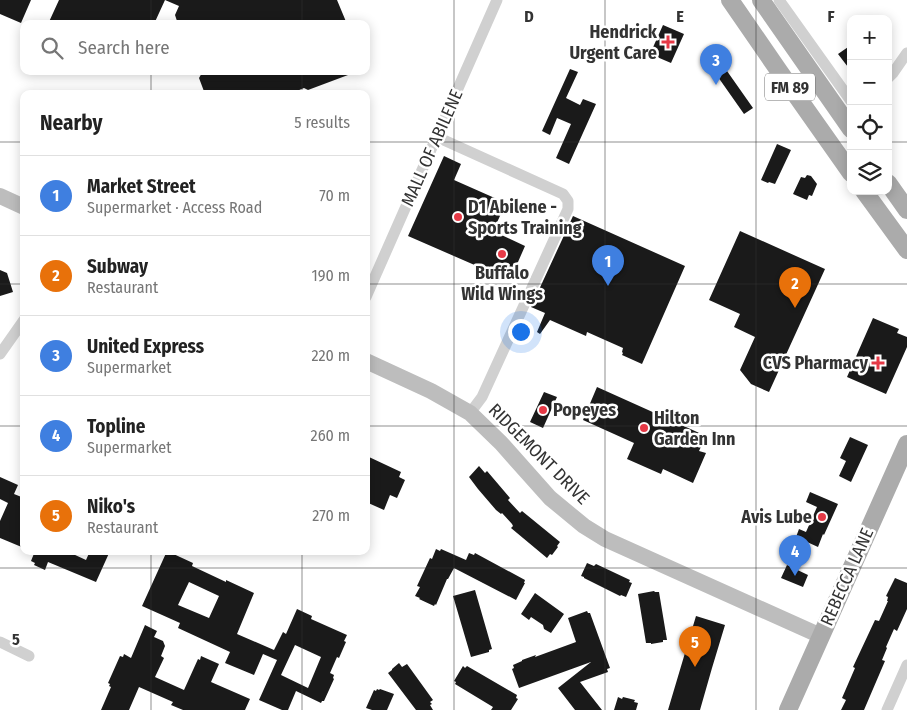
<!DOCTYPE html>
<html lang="en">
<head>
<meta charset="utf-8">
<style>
	:root { --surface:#fff; --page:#f2f2f2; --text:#222; --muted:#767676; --line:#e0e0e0; --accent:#e63946 }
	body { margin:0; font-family:"Fira Sans Condensed",sans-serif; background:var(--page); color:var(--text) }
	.controls { position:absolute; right:15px; top:15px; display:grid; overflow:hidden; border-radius:10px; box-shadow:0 2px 12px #0003 }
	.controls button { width:45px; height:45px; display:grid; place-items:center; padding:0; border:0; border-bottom:1px solid var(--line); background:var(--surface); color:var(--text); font:25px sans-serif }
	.you { position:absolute; left:520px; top:331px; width:18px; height:18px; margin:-12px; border:4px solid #fff; border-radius:50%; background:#1a73e8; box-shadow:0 0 0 8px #1a73e833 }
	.badge { display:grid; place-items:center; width:32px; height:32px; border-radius:50%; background:var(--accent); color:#fff; font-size:16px; font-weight:700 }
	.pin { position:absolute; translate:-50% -41px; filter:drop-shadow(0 1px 2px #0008) }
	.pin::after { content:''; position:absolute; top:26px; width:18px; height:15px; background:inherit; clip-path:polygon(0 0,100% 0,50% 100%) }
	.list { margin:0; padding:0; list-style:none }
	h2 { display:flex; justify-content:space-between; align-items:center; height:65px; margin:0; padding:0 20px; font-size:21px }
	h2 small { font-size:16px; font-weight:400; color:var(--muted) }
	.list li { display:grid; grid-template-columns:32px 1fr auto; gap:15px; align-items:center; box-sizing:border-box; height:80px; padding:0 20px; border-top:1px solid var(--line) }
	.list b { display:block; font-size:19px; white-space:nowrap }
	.list p { margin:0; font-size:16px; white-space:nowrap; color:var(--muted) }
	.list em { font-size:16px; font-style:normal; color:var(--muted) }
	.icon { flex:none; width:28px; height:28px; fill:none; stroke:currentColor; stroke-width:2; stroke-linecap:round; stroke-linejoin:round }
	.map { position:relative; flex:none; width:907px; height:710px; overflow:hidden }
	.search { position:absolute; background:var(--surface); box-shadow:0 2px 12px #0003; left:20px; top:20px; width:350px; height:55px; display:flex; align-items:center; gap:12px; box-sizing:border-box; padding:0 18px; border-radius:10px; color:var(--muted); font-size:19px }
	.panel { position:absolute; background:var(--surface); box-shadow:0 2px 12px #0003; left:20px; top:90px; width:350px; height:465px; border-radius:10px }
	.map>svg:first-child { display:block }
</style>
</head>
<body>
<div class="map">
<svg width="907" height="710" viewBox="0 0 907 710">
	<rect width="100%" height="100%" fill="#fff"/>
	<path fill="#1a1a1a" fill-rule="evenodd" d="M0,0h31l-10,23 -21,-9z
		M59,0h278l10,24h-169l-3,-9 4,-9 -14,-6 -11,24h-106z
		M663,25l21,9 -13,29 -21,-9z
		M851,45v26l-13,-17z
		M570,69l8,3 -12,26 14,7 3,-6 13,5 -27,60 -13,-6 15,-34 -14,-6 -7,17 -8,-4z
		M203,71h153v1l-48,18 -4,-2 -14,6h-85l-6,-16z
		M727,71l26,37 -9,6 -26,-37z
		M777,144l14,6 -16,34 -6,-2 -1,1 -7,-3z
		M444,156l17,8 -7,16 52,23 -13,28 32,15 -14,32 -9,-4 -1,4 -16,-6 1,-2 -78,-34z
		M807,175l4,1 6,8 -5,12 -3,-1 -2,5 -14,-6 8,-17 4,1z
		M573,216l112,50 -43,98 -20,-9 1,-2 -1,-1 1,-4 -36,-16 -1,4 -36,-16 -10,14 -3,-2 8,-19 -14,-6z
		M740,231l85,38 -56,123 -18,-8 -11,-14 15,-33 -21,-10 6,-13 -31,-14z
		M0,270l7,3 6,19 -13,4z
		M873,318l26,11 -2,4 10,4v10l-21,47 -39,-17z
		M597,387l109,49 -7,15 7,2 -13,30 -30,-14 -2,5 -34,-15 7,-16 -51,-23z
		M544,392l13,5 -14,31 -13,-6z
		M850,437l18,8 -17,37 -12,-6 7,-15 -6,-3z
		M369,457l32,15 -2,5 6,3 -8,18 -7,-3 -6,15 -18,-8v-38z
		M479,466l6,7 2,-2 23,27 -2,2 12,13 2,-2 38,31 -3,4 1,1 -6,8 -2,-1 -3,4 -36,-30 2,-2 -1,-2 -10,-11 -1,1 -5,-4 -18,-21 -9,-12z
		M0,477l18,8 -4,9 10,4v50l-24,-10v-17l8,-18 -8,-4z
		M810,492l28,12 -14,31 -1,-1 -5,13 -22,-10 3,-8 7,3 11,-25 -11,-5z
		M436,549l4,2 1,-2 25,11 3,-7 5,2 1,-2 50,27 -1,3h1l-9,17 -62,-32 -6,11h-1l-11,26 -1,-1 -1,2 -15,-7 1,-1 -5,-2 5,-9 -3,-1 13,-28 2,1z
		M35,551h39l-1,3 13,6 4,-9h20l-14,31 -48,-20 -3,8 -11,-5 1,-2 -4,-2z
		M167,551l26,12 -1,3 34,16v-2l28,13 -17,41 37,16 9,-18 3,2 11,-25 15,7 -1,3 36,16 -3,6 2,1 -7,16 -2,-1 -7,16 4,2 -1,3 1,1 -10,22h-2l-1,2 -25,-12 -8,19h-6l-23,-10 18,-40 -14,-6 -9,21 -29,-12 5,-11 -52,-24 2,-5 -38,-17zM189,582l30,14 -10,22 -31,-13zM295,645l26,12 -13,31 -27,-13z
		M587,563l7,3 2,-2 34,16 -1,2 3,1 -6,14 -5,-2 -1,1 -36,-18v-1l-3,-1z
		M787,565l21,10 -5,12 -22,-9z
		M895,578l12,5v26l-10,22 -3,-2 -8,18 1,1 -5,12 3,1 -21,49h-23l5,-10 -4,-2 13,-30 -2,-1 22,-47 4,1 9,-20h-1l1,-4 -2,-1z
		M475,590l17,59 -3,1v2l-18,5 -18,-61z
		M654,591l1,1h4l8,48h-4v2l-12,2v-1h-5l-8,-49z
		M535,593l29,21 -13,19 -7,-4 -1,-4 -12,-8 -2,3 -8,-6z
		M587,611l1,2h2l20,55 -3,1 1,3 -28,10 22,28h-27l-17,-22 33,-26 -72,26 -7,-19 2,-1 -1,-3 9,-4v-1l14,-5 -1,2 41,-15 -8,-24z
		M696,616l29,9 -13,43 -12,42h-32z
		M145,625l12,6 -3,6 9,4 2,5 -4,10 3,2 -9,19 29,13 14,-31 2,1 1,-4 18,8 -8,18 39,17 -5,11h-62l-12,-5 2,-3 -34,-15 -10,23h-28l10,-23 -2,-1 1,-2 -2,-1 12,-27 3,1 1,-3 7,4z
		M399,663l3,4 5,-3 26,36 -3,2 2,2 -2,1 3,5h-17l-28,-37 4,-3v-1z
		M463,666l2,2 2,-2 50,29 -1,3 2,1 -7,11h-20l2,-3 -38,-23 1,-2 -2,-1z
		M377,689l2,1 1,-1 14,5 -7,16h-15l-6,-2 8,-18 2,1z
		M618,697l4,2 1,-2 12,3 -1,2 4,1 -2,7h-22z"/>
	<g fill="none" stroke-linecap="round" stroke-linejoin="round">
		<path stroke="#d0d0d0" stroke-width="11" d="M779,0l72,101
			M888,78l5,-5 14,-20
			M437,137l126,57 5,7v8l-86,188 -12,16
			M366,297l131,-297
			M0,354l24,-34
			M0,642l29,14
			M887,710l20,-45"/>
		<path stroke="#bdbdbd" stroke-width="16" d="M0,196l24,11
			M366,361l65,30 39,22 31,30 49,55 34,28 21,13 216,97"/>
		<path stroke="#ababab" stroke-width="18" d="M730,0l49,71 72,102
			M761,0l90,129
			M888,183l19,27
			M864,191l43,59
			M788,710l119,-266"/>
	</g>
	<path fill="none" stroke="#333" stroke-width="1" stroke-opacity="0.55" d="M151,0v24M302,0v24M454,0v710M605,0v710M756,0v710M151,71v23M302,71v23M0,142h24M366,142h485M888,142h19M0,284h24M366,284h541M0,426h24M366,426h541M151,551v159M302,551v159M0,568h907"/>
	<g fill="#e63946" stroke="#fff" stroke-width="2">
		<path d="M665.5 34.5h5v5h5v5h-5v5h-5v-5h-5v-5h5z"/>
		<circle cx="458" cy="217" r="5"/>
		<circle cx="502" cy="254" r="5"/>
		<path d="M875.5 355.5h5v5h5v5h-5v5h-5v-5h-5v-5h5z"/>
		<circle cx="543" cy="410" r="5"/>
		<circle cx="644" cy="428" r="5"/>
		<circle cx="822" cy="517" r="5"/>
	</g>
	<g text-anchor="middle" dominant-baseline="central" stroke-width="5" stroke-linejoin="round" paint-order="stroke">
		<rect fill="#fff" stroke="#707070" stroke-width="1" x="765" y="73.5" width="50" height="27" rx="4"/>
		<g font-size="16" font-weight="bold" fill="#333">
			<text x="790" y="87">FM 89</text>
		</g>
		<g font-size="18" font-weight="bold" fill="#333" stroke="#fff" text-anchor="end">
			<text x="657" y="32">Hendrick<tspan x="657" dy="21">Urgent Care</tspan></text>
			<text x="468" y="207" text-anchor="start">D1 Abilene -<tspan x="468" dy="21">Sports Training</tspan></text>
			<text x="502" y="273" text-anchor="middle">Buffalo<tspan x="502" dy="21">Wild Wings</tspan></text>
			<text x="868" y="363">CVS Pharmacy</text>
			<text x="553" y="410" text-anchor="start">Popeyes</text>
			<text x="654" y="418" text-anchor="start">Hilton<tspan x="654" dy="21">Garden Inn</tspan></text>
			<text x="812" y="517">Avis Lube</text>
		</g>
		<g font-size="18" fill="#333" stroke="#fff">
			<text transform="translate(432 148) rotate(-66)">MALL OF ABILENE</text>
			<text transform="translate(539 454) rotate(45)">RIDGEMONT DRIVE</text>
			<text transform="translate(847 577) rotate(-66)">REBECCA LANE</text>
		</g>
	</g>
	<g font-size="16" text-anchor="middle" font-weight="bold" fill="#333" stroke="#fff" stroke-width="5" stroke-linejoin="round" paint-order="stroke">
		<text x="529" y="22">D</text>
		<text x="680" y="22">E</text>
		<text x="831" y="22">F</text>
		<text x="16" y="645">5</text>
	</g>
</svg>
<div class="controls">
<button>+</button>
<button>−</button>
<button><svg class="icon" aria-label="locate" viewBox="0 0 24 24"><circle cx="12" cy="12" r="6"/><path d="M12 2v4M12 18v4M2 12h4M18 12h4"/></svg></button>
<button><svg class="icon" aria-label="layers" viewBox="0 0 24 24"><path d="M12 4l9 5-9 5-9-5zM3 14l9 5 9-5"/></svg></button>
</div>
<div class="you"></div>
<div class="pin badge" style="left:608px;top:286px;background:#3f7fe0">1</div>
<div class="pin badge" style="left:795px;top:308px;background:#e8710a">2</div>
<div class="pin badge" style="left:716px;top:85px;background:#3f7fe0">3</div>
<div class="pin badge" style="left:795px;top:576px;background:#3f7fe0">4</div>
<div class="pin badge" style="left:695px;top:667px;background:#e8710a">5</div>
<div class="search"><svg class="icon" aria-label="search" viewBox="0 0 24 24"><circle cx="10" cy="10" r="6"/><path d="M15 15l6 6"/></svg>Search here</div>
<section class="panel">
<h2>Nearby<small>5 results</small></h2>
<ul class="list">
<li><span class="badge" style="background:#3f7fe0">1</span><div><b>Market Street</b><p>Supermarket · Access Road</p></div><em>70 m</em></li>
<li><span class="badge" style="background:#e8710a">2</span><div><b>Subway</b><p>Restaurant</p></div><em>190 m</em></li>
<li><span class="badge" style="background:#3f7fe0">3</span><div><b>United Express</b><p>Supermarket</p></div><em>220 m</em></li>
<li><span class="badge" style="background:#3f7fe0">4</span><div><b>Topline</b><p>Supermarket</p></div><em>260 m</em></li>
<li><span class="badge" style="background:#e8710a">5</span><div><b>Niko's</b><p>Restaurant</p></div><em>270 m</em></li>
</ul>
</section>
</div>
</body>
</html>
